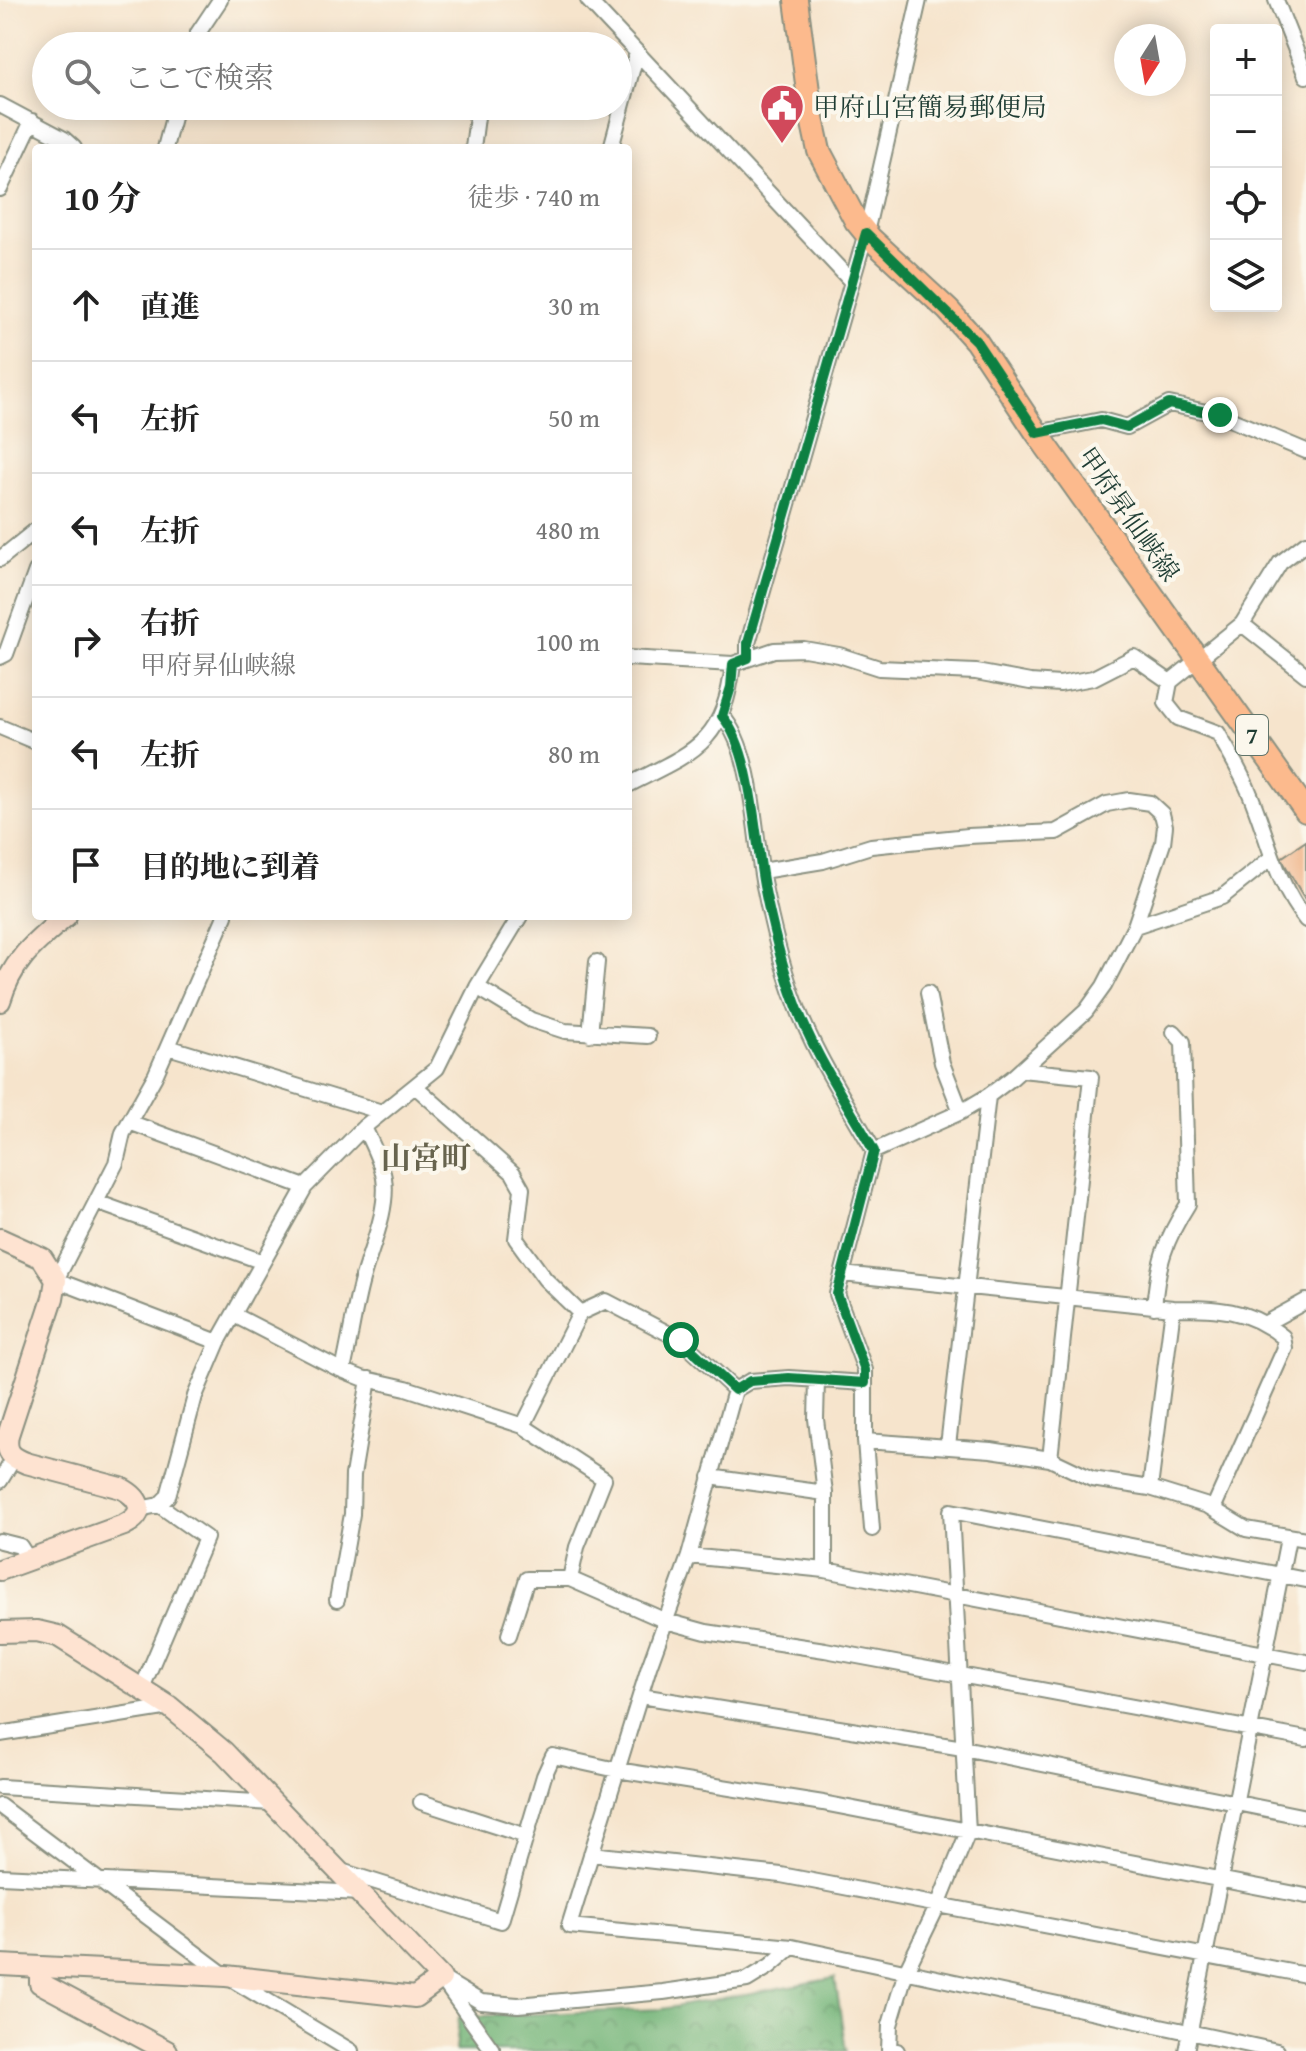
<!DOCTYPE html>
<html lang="ja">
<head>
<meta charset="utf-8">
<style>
	:root { --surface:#fff; --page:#f2f2f2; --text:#222; --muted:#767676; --line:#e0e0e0 }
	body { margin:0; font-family:"Gentium Book Plus","Noto Serif JP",serif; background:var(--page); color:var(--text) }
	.controls { position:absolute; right:24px; top:24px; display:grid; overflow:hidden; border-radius:8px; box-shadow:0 4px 20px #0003 }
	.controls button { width:72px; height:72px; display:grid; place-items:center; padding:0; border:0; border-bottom:2px solid var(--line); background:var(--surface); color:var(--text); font:40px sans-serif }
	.compass { position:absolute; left:1114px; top:24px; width:72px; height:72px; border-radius:50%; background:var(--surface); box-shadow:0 4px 20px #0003; rotate:191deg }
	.stop { position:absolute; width:24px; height:24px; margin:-18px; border:6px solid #0b8043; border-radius:50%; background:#fff }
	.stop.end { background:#0b8043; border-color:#fff; box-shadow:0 2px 8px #0008 }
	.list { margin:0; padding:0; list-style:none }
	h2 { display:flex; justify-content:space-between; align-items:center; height:104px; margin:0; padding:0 32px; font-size:34px }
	h2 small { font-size:26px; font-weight:400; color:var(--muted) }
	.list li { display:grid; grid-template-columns:52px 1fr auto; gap:24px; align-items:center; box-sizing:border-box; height:112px; padding:0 32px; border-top:2px solid var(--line) }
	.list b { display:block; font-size:30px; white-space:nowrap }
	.list p { margin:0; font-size:26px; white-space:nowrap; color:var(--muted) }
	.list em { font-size:26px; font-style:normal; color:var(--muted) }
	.icon { flex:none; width:44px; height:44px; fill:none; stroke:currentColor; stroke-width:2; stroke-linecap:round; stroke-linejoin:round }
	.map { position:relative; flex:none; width:1306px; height:2051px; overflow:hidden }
	.search { position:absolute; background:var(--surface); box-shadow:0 4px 20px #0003; left:32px; top:32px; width:600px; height:88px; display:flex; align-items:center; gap:20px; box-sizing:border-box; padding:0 28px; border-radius:44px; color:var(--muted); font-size:30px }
	.panel { position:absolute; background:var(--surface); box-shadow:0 4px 20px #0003; left:32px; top:144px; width:600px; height:776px; border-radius:8px }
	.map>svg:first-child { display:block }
</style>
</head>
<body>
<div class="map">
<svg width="1306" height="2051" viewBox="0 0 1306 2051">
	<defs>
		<pattern id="forest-crowns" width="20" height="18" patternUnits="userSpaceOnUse" patternTransform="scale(2)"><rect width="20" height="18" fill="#72b477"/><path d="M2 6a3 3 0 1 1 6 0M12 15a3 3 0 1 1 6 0" fill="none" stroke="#5d9462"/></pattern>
	</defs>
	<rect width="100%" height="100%" fill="#fbf7ec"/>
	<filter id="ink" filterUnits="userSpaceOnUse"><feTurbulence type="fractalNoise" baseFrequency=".0125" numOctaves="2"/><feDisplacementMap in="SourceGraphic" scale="16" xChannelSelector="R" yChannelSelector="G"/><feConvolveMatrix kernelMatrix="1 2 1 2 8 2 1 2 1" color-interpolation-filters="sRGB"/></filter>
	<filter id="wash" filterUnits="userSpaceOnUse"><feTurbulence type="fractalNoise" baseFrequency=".006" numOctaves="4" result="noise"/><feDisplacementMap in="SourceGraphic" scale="32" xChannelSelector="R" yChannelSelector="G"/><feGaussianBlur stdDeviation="1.8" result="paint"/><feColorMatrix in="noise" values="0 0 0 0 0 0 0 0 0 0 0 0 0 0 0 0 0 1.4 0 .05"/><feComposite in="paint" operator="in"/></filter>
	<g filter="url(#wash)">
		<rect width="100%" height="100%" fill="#f6e4cc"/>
		<path fill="url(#forest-crowns)" stroke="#487856" stroke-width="2" d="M835,1978l11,73h-390l3,-34 203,-8z"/>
		<g id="blocks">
			<path fill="#eeac7d" d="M1306,841v60l-25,-43z"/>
		</g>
	</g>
	<g filter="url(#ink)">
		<use href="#blocks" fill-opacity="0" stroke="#8a9080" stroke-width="2"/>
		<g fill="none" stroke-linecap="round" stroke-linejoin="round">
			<g stroke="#8a9080" stroke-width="18">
				<path id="street" d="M588,0l263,281
					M1276,0l30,76
					M193,46l5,-13 22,-33
					M0,105l64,34 10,9
					M165,148l11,-42
					M473,148l4,-31 4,-11
					M611,148l26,-96
					M0,189l32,-68
					M1037,433l64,-13 26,7 42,-23 51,11 86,36
					M1306,543l-26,20 -38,61 -72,58 -4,21 12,15 40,15c11,20 24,41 32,61 18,43 26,90 56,126
					M0,559l36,-29
					M1242,624l64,51
					M0,657l6,-3 30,-83
					M628,658l105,6 41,-14 30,-1 35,6 40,13 97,4 54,10 30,2 33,-6 41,-21 36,25
					M748,658v-15l118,-410 53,-233
					M722,716c32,35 32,122 42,170 7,35 16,73 28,107 19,56 53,107 82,158
					M0,727l36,15
					M628,785c65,-33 96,-41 105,-121
					M1271,858l-49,39 -87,29 -31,60 -18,25 -74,67 -24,18 -27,16 -87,39 -37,143 28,76v71l126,9 59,9 42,20 58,9 58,18 38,23 60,10
					M762,871l61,-10 48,-15 97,-10 88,-4 51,-28 22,-4 21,3 12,11 3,12 -2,17 -28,83
					M477,987l54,33 34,11 83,5
					M928,993l14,70 19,49
					M590,1034l7,-72
					M168,1047l214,65
					M1021,1070l70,7 -41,382
					M415,1086l98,87 9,16 -6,50 29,40 35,34
					M129,1122l176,65
					M96,1202l167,60
					M842,1274l331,34 -23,180
					M1154,1307c4,-44 10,-65 34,-103l-5,-162 -9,-10
					M1173,1308c43,0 75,0 110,29l2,11 -72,161
					M234,1315l103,53 25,10 44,10 117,38 81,53 -27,68 -7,32
					M1266,1323l40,-22
					M218,1342l-162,-62 60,-117 7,-30 32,-57 70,-160
					M343,1370c7,-29 11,-61 19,-90 8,-30 27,-70 22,-102 -3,-18 -13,-35 -20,-51
					M817,1380l-1,39 9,74v77
					M865,1383l-76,-5 -39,3 -15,9 -46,166 -40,111 -80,259 223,21 485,104
					M523,1426l57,-113 26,-12 75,39 54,50
					M865,1441l7,88
					M948,1446l40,-350
					M710,1477l115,16
					M0,1481l14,-23
					M139,1509l20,-4 9,-9 27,-100 23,-54 87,-155 59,-60 73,-59 40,-81 43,-71
					M0,1541l20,5 9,14
					M689,1556l136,14 481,92
					M337,1600l15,-86 1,-39 16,-96
					M509,1635l18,-56h43l96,42 40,11 119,18 481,89
					M142,1688l64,-150 -47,-33
					M641,1696l322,52 343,69
					M0,1734l170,-27
					M0,1787l272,16
					M421,1802l105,34
					M0,1806l226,170 125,75
					M591,1854l190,21 525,100
					M341,1871l160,50 43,-145 9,-20 64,14 206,33 483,93
					M0,1876l361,17
					M441,1978l40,24 37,3 145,-13 84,-12 23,-14 22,-19
					M447,1986l46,65
					M897,2051l-8,-1 1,-25 16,-54 33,-68 29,-71 -17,-321 355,69
					M1186,2051l102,-513"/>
			</g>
			<g stroke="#8a9080" stroke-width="24">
				<path id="secondary" d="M0,1001c12,-41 35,-58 66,-85
					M0,1239l42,19 14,22 -3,18 -45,137c-3,17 3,22 18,28l95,25c19,10 27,25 3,37l-124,45
					M0,1632l37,-1 21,5 112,71 54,45 217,226 -26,19 -189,-21 -226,-11
					M40,1967v16l127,68"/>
			</g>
			<g stroke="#8a9080" stroke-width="26">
				<path id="primary" d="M796,0l15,114 8,37 37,70 14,17 78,72 28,31 61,92 269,378"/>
			</g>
			<use href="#street" stroke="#fff" stroke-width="14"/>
			<use href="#secondary" stroke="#fee3d1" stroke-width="20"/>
			<use href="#primary" stroke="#fcba8d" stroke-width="22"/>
		</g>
	</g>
	<g fill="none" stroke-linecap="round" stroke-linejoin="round" filter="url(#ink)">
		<path stroke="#0b8043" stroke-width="10" d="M681,1340l54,50 15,-9 39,-3 76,5v-13l-28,-76 37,-143c-29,-51 -64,-102 -82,-158 -12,-34 -21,-72 -28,-107 -9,-47 -12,-136 -42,-170l9,-29 2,-23 15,-6v-15l118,-410 110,108 61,92 64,-13 26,7 42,-23 51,11"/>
	</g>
	<defs>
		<g id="civic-pin" transform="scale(2.3)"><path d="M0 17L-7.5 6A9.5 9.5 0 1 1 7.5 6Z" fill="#d1495b" stroke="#fbf7ec"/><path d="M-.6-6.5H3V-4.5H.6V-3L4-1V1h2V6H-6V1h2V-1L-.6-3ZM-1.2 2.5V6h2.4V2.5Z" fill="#fff"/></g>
	</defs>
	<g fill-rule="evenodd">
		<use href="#civic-pin" x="782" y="106"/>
	</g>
	<g text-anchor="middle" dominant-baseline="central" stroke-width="8" stroke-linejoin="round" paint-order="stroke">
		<rect fill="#fbf7ec" stroke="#61756b" stroke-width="2" x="1236" y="715" width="32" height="40" rx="6"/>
		<g font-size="24" font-weight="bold" fill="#1f3d34">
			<text x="1252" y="735">7</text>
		</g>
		<g font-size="26" fill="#1f3d34" stroke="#fbf7ec" text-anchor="start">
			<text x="813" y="106">甲府山宮簡易郵便局</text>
		</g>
		<g font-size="26" fill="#1f3d34" stroke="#fbf7ec">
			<text transform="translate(1129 514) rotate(55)">甲府昇仙峡線</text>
		</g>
		<g font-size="30" font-weight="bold" fill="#67644e" stroke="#fbf7ec">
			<text x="426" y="1157">山宮町</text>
		</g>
	</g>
</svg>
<div class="controls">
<button>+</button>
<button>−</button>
<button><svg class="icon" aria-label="locate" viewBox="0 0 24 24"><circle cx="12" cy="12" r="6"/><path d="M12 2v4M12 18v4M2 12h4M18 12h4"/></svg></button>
<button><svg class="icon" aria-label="layers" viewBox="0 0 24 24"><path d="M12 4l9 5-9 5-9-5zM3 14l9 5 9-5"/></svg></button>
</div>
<svg class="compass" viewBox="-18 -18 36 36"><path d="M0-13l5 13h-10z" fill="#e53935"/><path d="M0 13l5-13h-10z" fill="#767676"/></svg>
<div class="stop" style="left:681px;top:1340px"></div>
<div class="stop end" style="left:1220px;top:415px"></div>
<div class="search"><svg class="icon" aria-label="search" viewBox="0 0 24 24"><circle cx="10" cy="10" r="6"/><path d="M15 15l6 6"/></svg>ここで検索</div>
<section class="panel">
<h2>10 分<small>徒歩 · 740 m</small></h2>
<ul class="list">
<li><svg class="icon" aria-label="ahead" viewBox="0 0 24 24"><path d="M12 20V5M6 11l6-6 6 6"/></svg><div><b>直進</b></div><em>30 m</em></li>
<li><svg class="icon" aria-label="left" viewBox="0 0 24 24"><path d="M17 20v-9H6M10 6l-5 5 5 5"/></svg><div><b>左折</b></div><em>50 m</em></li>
<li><svg class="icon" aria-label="left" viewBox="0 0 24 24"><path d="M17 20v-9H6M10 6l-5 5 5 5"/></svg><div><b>左折</b></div><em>480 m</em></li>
<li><svg class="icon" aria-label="right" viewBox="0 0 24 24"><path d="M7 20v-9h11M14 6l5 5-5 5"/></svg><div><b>右折</b><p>甲府昇仙峡線</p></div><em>100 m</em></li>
<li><svg class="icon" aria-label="left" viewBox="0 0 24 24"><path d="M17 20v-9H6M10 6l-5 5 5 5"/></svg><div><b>左折</b></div><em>80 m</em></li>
<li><svg class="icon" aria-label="arrive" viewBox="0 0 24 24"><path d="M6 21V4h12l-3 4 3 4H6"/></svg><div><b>目的地に到着</b></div></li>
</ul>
</section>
</div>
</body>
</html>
